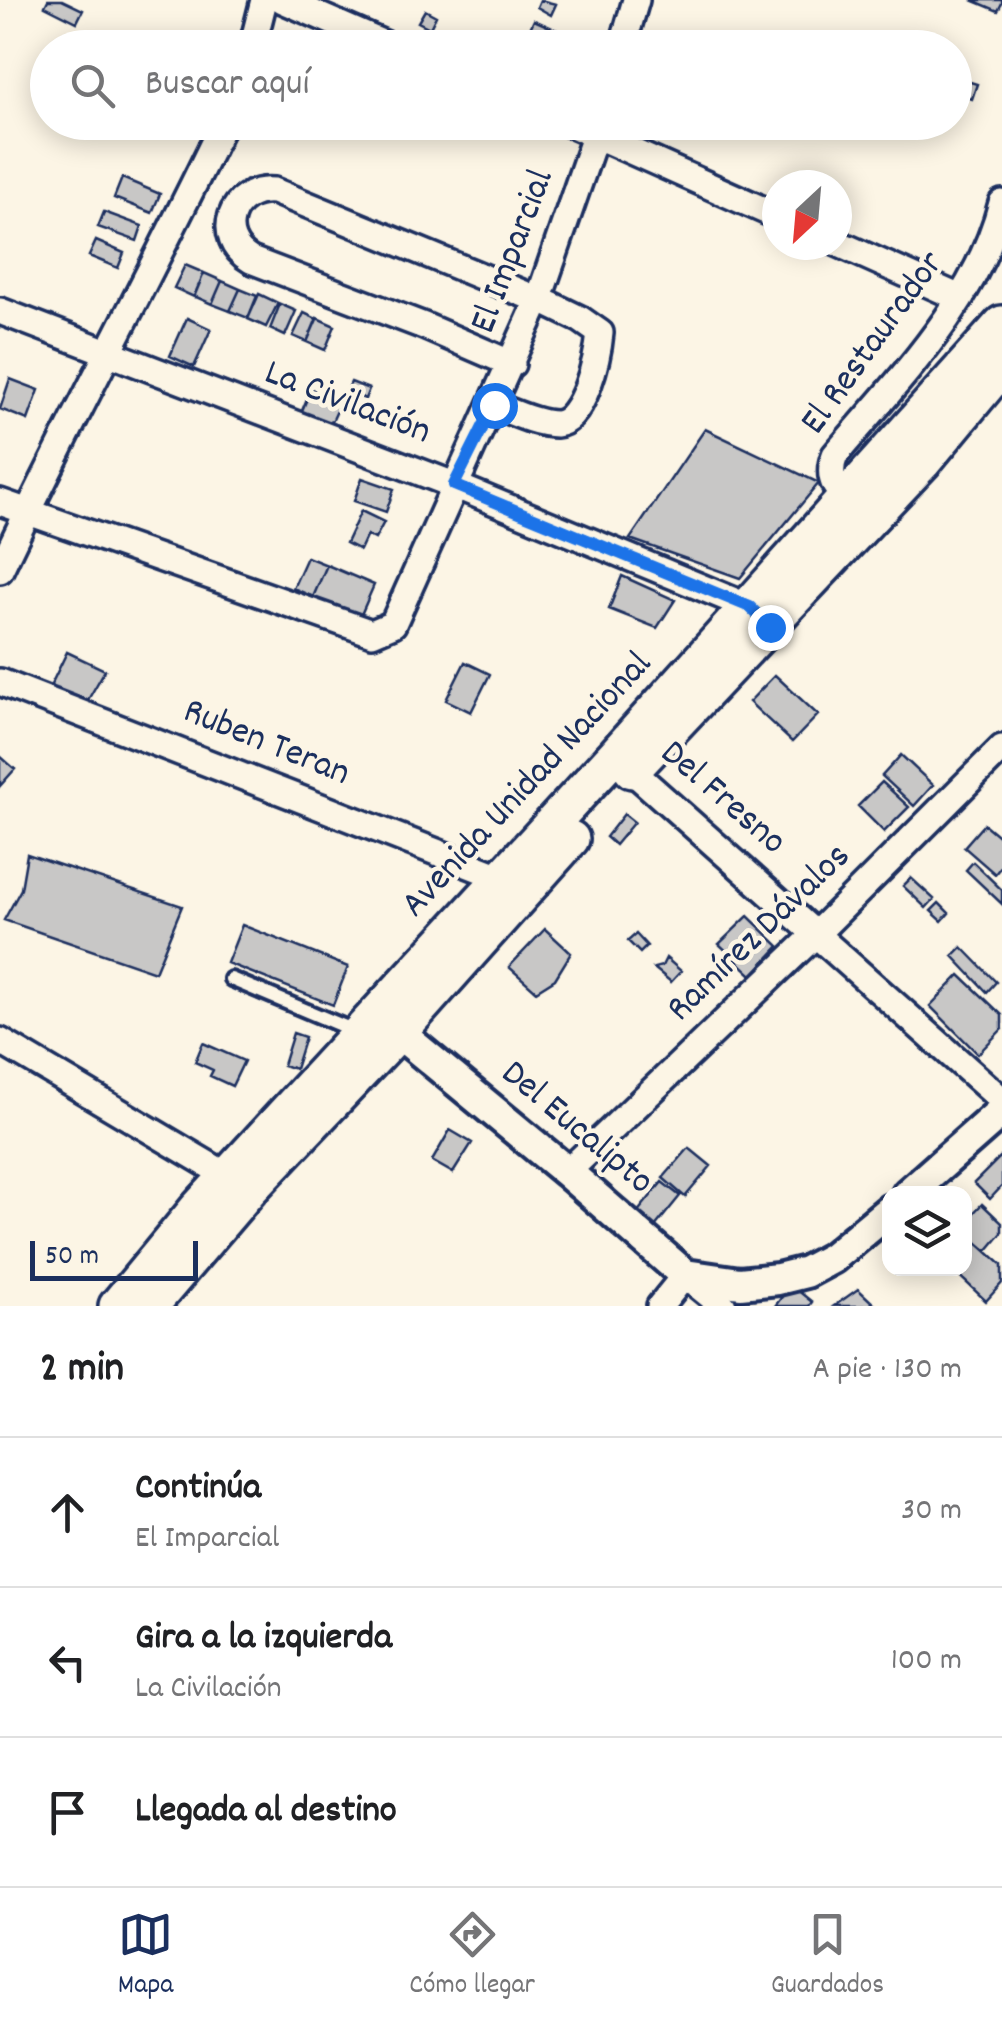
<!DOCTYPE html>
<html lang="es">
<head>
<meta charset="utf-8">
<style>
	:root { --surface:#fff; --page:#f6f6f6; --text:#202124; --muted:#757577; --line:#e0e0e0; --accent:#1b2f5e }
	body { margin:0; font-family:Dekko,sans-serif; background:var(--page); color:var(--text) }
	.controls { position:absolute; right:30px; bottom:30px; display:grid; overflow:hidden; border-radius:20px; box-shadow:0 5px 25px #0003 }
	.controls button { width:90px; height:90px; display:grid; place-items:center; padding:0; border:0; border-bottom:2px solid var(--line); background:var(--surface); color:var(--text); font:50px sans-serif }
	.compass { position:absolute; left:762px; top:170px; width:90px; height:90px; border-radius:50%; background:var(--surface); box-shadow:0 5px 25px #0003; rotate:206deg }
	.scale { position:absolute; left:30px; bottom:25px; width:168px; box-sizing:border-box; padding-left:10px; border:5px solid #1b2f5e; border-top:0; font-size:28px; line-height:35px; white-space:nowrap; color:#1b2f5e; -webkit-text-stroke:8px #fcf5e5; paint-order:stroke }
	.stop { position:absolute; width:30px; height:30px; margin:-22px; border:8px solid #1a73e8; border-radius:50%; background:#fff }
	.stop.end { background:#1a73e8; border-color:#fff; box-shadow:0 2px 10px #0008 }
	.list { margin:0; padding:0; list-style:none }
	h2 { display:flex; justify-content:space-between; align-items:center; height:130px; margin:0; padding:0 40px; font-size:42px }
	h2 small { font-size:32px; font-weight:400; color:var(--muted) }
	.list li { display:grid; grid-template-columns:65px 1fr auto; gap:30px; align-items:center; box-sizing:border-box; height:150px; padding:0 40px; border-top:2px solid var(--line) }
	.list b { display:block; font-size:38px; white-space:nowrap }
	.list p { margin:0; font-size:32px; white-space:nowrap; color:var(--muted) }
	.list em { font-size:32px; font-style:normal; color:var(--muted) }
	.icon { flex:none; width:55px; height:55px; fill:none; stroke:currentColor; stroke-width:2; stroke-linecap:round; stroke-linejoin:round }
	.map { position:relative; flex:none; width:1002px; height:1306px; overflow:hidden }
	.search { position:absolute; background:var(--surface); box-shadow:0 5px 25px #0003; left:30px; right:30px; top:30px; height:110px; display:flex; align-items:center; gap:25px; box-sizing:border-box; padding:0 35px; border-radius:55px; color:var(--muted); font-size:38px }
	.sheet { height:580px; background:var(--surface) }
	nav { display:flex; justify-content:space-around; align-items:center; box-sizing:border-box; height:140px; border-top:2px solid var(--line); background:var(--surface); font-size:28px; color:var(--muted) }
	nav a { display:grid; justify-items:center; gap:5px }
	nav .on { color:var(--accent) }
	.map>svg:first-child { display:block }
</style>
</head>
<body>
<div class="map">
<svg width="1002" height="1306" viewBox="0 0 1002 1306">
	<rect width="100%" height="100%" fill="#fcf5e5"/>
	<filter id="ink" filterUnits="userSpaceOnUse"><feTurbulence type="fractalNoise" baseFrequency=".01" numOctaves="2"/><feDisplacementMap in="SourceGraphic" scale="20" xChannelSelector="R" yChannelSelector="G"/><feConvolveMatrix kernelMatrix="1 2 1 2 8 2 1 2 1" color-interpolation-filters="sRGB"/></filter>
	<g filter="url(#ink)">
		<path fill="#c8c7c6" stroke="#1b2f5e" stroke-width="2.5" d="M48,0h14l21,10 -6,12 -32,-16z
			M540,0l16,4 -5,11 -14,-8z
			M972,0h30v3l-4,8z
			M425,10l11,6 -6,12 -12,-6z
			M534,20l25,11 -8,17 -26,-9z
			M954,77l23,7 -5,15 -18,-6z
			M122,178l38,16 -8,19 -38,-15z
			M104,212l38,14 -5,15 -39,-14z
			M96,241l28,12 -6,15 -29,-12z
			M185,265l19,8 -10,24 -20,-9z
			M204,273l18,8 -10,23 -18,-8z
			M222,281l18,8 -10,22 -18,-7z
			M240,289l17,7 -9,22 -18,-7z
			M259,294l19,9 -12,24 -18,-8z
			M280,304l16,7 -11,25 -15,-7z
			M304,313l13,6 -10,23 -14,-6z
			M187,318l24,11 -17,38 -24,-11z
			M317,318l18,8 -10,24 -18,-8z
			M10,379l29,11 -11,30 -28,-11z
			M351,382l18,7 -4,10 -18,-8z
			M311,389l30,13 -11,24 -29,-13z
			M705,429l114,54 -79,95 -110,-39z
			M362,478l32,11 -8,23 -32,-11z
			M361,511l23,11 -9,17 -8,-4 -7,15 -14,-7z
			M307,557l20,8 -14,32 -20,-9z
			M327,565l47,20 -14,32 -47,-20z
			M622,576l53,24 -18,28 -48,-19z
			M67,652l38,18 -20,35 -37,-14z
			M465,662l25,12 -19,38 -25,-12z
			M775,675l43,40 -26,27 -43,-40z
			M901,755l32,30 -19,21 -32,-30z
			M0,756l15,13 -15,17z
			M882,782l27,25 -25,25 -26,-26z
			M624,814l10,8 -19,23 -9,-8z
			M984,824l18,15v26l-7,9 -31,-27z
			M27,854l155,52 -27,66 -151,-52 17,-31z
			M973,862l29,28v14l-36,-34z
			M911,878l23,21 -8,9 -23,-22z
			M939,903l10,10 -7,8 -11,-10z
			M748,916l31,30 -27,29 -33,-31z
			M242,925l106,42 -15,38 -106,-42z
			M545,929l26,24 -16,26 -19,12 -27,-24z
			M636,934l11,12 -7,7 -12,-12z
			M962,947l34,35 -9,10 -34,-36z
			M666,958l15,13 -10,11 -17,-14 8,-2z
			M960,975l42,40v14l-24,25 -48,-48z
			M293,1033l12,4 -10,32 -12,-4z
			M203,1043l41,18 -12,25 -22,-10 3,-6 -18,-8z
			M450,1130l22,13 -19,30 -21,-12z
			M689,1148l22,18 -26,31 -22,-19z
			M1002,1155v31l-12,13 -16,-16z
			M662,1182l18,14 -30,37 -18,-14z
			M982,1204l20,19v10l-15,18 -23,-20v-8z
			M964,1231l38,34v18l-16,18 -35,-33h13z
			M791,1285l21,17 -3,4h-34z
			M858,1289l18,17h-42z"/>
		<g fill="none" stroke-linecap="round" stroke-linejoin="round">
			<g stroke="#1b2f5e" stroke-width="20">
				<path id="service" d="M231,979l126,53"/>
			</g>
			<g stroke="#1b2f5e" stroke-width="32">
				<path id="minor" d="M283,0l110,48
					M252,48l12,-48
					M622,48l14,-48
					M566,122l211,94
					M837,243l123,55
					M0,311l454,174 295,122 10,10
					M494,405c18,7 43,19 62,19 28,-2 42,-69 44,-91l-20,-14 -29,-14 -277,-114c-44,-4 -61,47 -23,69l173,66 88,38
					M0,502l372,131 21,-9 145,-323 62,-179
					M856,508c-18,-16 -31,-28 -21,-53 64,-76 142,-153 167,-252
					M0,570c71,-151 152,-297 224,-448
					M0,682l503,196
					M621,761l381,339
					M0,1041l241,143
					M567,1172l250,-239 185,-185
					M660,1306l25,-31 38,31"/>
			</g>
			<g stroke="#1b2f5e" stroke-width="38">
				<path id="tertiary" d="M383,1020l184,152 118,103 55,8 38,-4 28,-7 26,-14 58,-48
					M908,1194l94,-83"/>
			</g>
			<g stroke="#1b2f5e" stroke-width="42">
				<path id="secondary" d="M632,770l291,-308 79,-95
					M117,1306l81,-98 417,-453 387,-431
					M150,1306l100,-117 148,-156 173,-194"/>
			</g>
			<use href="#service" stroke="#fcf5e5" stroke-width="12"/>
			<use href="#minor" stroke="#fcf5e5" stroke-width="25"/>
			<use href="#tertiary" stroke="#fcf5e5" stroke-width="30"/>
			<use href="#secondary" stroke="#fcf5e5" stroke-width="35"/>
		</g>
	</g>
	<g fill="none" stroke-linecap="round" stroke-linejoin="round" filter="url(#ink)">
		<path stroke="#1a73e8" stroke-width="12" d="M494,405l-40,80 296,122 20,20"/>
	</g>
	<g text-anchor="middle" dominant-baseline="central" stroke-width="9" stroke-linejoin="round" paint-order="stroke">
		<g font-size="38" fill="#1b2f5e" stroke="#fcf5e5">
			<text transform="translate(514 252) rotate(-69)">El Imparcial</text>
			<text transform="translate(874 344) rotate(-54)">El Restaurador</text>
			<text transform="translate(347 404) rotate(21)">La Civilación</text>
			<text transform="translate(266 744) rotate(22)">Ruben Teran</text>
			<text transform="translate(528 786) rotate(-47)">Avenida Unidad Nacional</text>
			<text transform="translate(722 799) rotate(41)">Del Fresno</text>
			<text transform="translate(760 934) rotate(-44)">Ramírez Dávalos</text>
			<text transform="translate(576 1129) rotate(40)">Del Eucalipto</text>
		</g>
	</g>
</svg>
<div class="controls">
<button><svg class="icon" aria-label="layers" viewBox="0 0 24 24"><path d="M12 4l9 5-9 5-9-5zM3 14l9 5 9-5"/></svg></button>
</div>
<svg class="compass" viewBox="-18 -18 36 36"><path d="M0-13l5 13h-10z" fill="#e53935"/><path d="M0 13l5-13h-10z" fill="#757577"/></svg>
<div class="scale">50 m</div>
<div class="stop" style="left:494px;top:405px"></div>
<div class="stop end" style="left:770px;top:627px"></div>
<div class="search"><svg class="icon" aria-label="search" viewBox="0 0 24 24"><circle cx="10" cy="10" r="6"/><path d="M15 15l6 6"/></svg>Buscar aquí</div>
</div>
<section class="sheet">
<h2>2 min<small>A pie · 130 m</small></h2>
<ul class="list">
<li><svg class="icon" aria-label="ahead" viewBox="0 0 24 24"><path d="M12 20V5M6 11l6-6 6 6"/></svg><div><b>Continúa</b><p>El Imparcial</p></div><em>30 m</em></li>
<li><svg class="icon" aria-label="left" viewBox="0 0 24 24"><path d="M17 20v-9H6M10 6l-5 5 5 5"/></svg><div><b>Gira a la izquierda</b><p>La Civilación</p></div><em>100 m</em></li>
<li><svg class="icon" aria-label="arrive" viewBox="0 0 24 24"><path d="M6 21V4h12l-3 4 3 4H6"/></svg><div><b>Llegada al destino</b></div></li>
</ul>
</section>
<nav>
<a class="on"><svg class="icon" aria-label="map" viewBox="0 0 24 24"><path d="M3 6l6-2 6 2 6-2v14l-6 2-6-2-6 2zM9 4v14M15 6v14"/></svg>Mapa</a>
<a><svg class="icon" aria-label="directions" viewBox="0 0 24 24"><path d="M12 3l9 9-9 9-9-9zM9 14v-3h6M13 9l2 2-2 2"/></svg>Cómo llegar</a>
<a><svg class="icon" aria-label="saved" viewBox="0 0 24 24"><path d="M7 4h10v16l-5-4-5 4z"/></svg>Guardados</a>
</nav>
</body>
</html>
